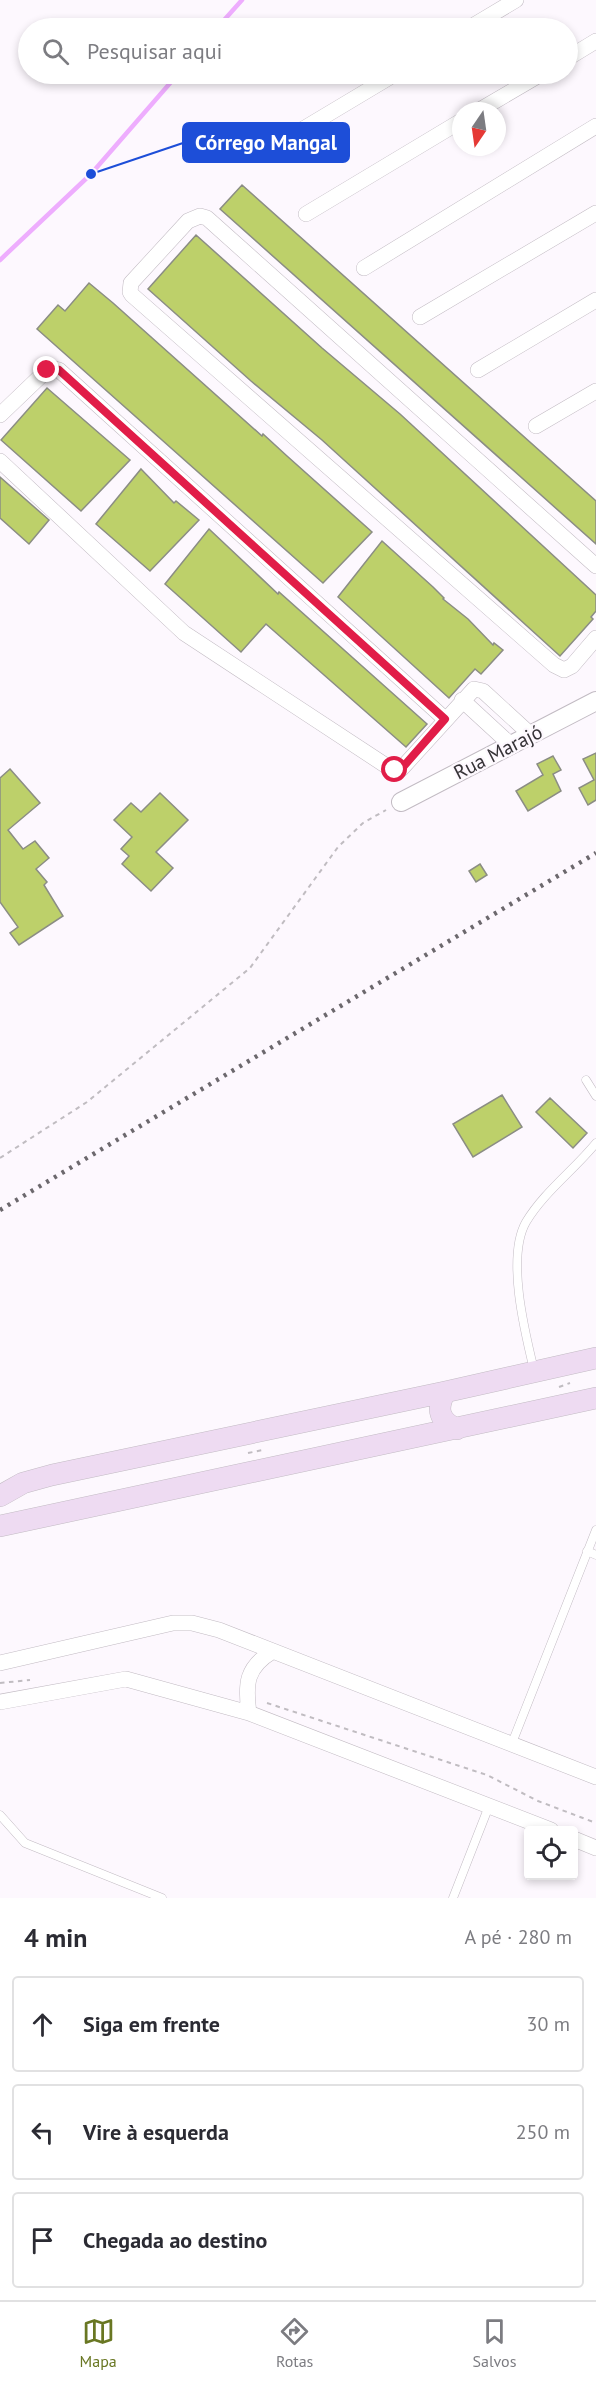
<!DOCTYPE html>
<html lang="pt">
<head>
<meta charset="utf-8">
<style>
	:root { --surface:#fff; --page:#f2f2f3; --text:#2b2b33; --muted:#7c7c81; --line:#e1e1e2; --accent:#697723 }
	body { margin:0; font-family:"PT Sans",sans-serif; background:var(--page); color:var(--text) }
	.controls { position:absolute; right:18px; bottom:18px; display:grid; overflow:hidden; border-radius:6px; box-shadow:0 3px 9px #0003 }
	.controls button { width:54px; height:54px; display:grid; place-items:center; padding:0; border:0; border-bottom:2px solid var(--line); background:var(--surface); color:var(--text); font:30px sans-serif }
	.compass { position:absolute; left:452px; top:102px; width:54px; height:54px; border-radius:50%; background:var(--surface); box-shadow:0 3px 9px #0003; rotate:193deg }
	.stop { position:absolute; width:18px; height:18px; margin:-14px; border:4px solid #e11d48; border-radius:50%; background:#fff }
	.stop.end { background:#e11d48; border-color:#fff; box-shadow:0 2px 6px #0008 }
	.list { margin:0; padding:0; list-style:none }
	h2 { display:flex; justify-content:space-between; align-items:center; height:78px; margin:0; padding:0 24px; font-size:26px }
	h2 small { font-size:20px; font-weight:400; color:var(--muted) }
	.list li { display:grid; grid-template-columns:39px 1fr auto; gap:18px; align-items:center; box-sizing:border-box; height:96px; margin:0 12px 12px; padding:0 12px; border:2px solid var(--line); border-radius:6px }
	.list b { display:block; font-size:22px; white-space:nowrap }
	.list em { font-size:20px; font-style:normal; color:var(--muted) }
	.icon { flex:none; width:33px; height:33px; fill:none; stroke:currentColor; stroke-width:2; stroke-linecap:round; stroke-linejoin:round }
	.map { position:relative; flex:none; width:596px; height:1898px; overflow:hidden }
	.search { position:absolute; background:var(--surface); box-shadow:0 3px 9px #0003; left:18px; right:18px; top:18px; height:66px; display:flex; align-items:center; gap:15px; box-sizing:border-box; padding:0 21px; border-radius:33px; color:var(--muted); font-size:22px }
	.sheet { height:402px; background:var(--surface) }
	nav { display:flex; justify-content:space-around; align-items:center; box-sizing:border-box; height:84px; border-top:2px solid var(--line); background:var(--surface); font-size:16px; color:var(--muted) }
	nav a { display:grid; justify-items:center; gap:3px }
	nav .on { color:var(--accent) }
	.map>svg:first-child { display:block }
</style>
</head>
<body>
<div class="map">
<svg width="596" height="1898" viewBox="0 0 596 1898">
	<rect width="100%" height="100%" fill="#fdf8fe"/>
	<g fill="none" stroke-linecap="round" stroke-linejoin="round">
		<path stroke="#eeadfe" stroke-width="4.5" d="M217,28l25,-28
			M0,260l91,-86 87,-100"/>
	</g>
	<path fill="#bdd06a" stroke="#8b8d84" stroke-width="1.5" d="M242,185l354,316v43l-376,-335z
		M196,235l126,113 78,66 196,181v16l-5,6 2,2 -33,37 -238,-216 -71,-59 -103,-92z
		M89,283l24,20 149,133 1,-2 24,22 85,76 -49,51 -286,-254 21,-24 7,6z
		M47,388l83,72 -49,51 -80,-71z
		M141,469l33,34 2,-2 23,19 -49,51 -54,-47z
		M0,477l49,43 -20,24 -29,-26z
		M209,529l69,65 1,-2 148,132 -21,23 -140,-123 -25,28 -76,-68z
		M382,541l51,46 11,11 -1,1 25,20 25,26 1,-2 9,7 -22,24 -6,-5 -26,29 -111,-101z
		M596,753v47l-8,5 -9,-17 15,-8 -11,-21z
		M553,756l8,14 -8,4 8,17 -33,20 -12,-20 27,-16 -6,-11z
		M10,769l30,34 -32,27 15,19 12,-8 14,17 -13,11 11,13 -3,3 19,31 -44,29 -9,-12 8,-6 -18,-25v-124z
		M160,793l28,27 -32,32 17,16 -22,23 -29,-27 7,-8 -8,-7 11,-12 -18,-17 17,-17 10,9z
		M480,864l7,11 -11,7 -7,-11z
		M502,1095l20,32 -49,30 -20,-33z
		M550,1098l37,35 -14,15 -37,-36z"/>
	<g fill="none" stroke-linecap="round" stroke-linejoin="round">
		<g stroke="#c2bbc3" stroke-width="9">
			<path id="service" d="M586,1080l10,16
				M534,1370c-9,-37 -28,-113 -8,-148 18,-30 48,-52 70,-79
				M587,1551l9,4
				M512,1743l84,-213
				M0,1815l25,28 137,55
				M453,1898l36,-92"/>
		</g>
		<g stroke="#c2bbc3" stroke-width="16">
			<path id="minor" d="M469,28l47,-28
				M568,58l28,-17
				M478,111l63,-37
				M268,150l127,-76
				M306,214l155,-93
				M364,268l232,-142
				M420,317l176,-104
				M478,370l118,-70
				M0,415l47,-45 4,-2 8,2 386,349
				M536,426l60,-35
				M0,461l184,172 207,136 9,1 3,-3 71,-78 9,2 48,44
				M596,566l-389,-348 -7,-2 -12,5 -57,62 -1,9 2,3 422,370 10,5 8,-4 24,-28
				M462,700l49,45
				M0,1663l173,-40h19l27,7 377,147
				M0,1702l126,-23 123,34 302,117
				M249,1713c-4,-29 -3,-46 24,-62
				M574,1839l22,9"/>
		</g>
		<g stroke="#c2bbc3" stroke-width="20">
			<path id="tertiary" d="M401,802l195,-101"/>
		</g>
		<g stroke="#c2bbc3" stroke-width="22">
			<path id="secondary" d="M445,1392c-9,17 -6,29 12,37
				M0,1496l23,-13 29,-8 393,-83 151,-34
				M0,1526l596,-128"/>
		</g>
		<path stroke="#c0bcc1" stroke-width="2" stroke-dasharray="4.5 4.5" stroke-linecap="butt" d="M0,1158l87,-56 163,-134 88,-121 25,-24 23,-13
			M559,1387l11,-4
			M248,1453l15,-3
			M0,1683l30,-3
			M267,1703l220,72 51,26 58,22"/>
		<use href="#service" stroke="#fff" stroke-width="8"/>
		<use href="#minor" stroke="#fff" stroke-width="15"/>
		<use href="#tertiary" stroke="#fff" stroke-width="18"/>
		<use href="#secondary" stroke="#eedbf2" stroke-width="21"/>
		<path stroke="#6c686d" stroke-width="4.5" stroke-dasharray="3 6" stroke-linecap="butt" d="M0,1210l596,-357"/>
	</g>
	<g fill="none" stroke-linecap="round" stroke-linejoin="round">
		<path stroke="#e11d48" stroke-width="8" d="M47,370l4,-2 8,2 386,349 -42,48 -8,3"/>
	</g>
	<g text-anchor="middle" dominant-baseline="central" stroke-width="4.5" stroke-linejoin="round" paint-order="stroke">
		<g font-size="20" fill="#363337" stroke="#fdf8fe">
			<text transform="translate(498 752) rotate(-27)">Rua Marajó</text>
		</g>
	</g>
	<path fill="none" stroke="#1d4ed8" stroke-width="2" d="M91 174L183 143"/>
	<circle fill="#1d4ed8" stroke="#fdf8fe" stroke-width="2" cx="91" cy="174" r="6"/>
	<rect fill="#1d4ed8" stroke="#1d4ed8" stroke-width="2" x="183" y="123" width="166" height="39" rx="6"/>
	<g font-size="21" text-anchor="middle" font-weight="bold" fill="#fff">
		<text x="266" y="150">Córrego Mangal</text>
	</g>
</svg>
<div class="controls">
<button><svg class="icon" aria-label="locate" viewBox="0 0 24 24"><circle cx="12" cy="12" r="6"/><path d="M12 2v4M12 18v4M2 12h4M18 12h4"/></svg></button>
</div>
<svg class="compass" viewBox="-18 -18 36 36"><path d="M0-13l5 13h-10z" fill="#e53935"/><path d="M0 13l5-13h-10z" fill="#7c7c81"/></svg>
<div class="stop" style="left:395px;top:770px"></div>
<div class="stop end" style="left:47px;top:370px"></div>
<div class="search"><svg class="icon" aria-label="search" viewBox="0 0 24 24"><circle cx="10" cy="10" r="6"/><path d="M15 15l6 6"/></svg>Pesquisar aqui</div>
</div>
<section class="sheet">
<h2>4 min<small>A pé · 280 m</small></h2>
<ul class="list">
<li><svg class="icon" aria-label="ahead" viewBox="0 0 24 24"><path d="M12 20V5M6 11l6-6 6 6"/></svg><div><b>Siga em frente</b></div><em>30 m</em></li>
<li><svg class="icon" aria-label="left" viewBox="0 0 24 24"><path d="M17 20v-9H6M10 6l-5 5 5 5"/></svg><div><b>Vire à esquerda</b></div><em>250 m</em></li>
<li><svg class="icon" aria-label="arrive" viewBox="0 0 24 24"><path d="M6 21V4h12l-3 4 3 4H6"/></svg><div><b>Chegada ao destino</b></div></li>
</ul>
</section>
<nav>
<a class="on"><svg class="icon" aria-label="map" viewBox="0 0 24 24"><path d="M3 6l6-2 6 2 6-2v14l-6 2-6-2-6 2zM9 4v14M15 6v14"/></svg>Mapa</a>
<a><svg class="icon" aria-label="directions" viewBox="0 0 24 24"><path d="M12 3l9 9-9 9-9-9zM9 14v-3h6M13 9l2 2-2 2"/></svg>Rotas</a>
<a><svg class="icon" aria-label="saved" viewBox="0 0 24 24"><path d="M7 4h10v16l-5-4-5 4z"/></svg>Salvos</a>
</nav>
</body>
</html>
